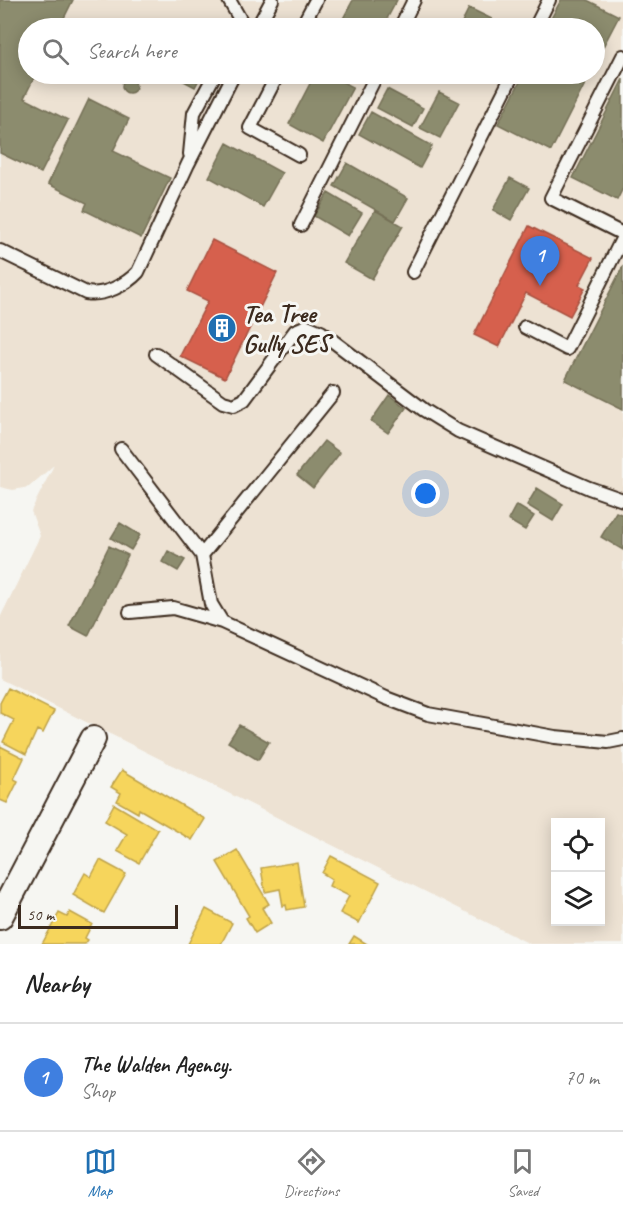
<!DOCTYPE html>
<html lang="en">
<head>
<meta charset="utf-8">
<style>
	:root { --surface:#fff; --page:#f2f2f2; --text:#222; --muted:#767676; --line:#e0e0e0; --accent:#1f6fb2 }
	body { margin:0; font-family:Caveat,sans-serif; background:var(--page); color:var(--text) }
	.controls { position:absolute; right:18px; bottom:18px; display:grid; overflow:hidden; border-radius:0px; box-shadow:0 3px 15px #0003 }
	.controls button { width:54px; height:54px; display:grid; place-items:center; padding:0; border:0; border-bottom:2px solid var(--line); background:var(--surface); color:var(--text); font:30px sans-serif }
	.scale { position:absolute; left:18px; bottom:15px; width:160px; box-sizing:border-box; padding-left:6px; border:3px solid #3b2a1e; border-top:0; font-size:16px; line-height:21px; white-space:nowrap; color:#3b2a1e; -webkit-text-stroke:4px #f6f6f2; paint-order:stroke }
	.you { position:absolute; left:426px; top:494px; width:21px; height:21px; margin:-15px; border:4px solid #fff; border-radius:50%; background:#1a73e8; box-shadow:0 0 0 9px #1a73e833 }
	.badge { display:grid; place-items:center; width:39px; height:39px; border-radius:50%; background:var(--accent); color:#fff; font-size:20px; font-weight:700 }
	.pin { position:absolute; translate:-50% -50px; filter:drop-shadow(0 2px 3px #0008) }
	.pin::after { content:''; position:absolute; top:32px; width:21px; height:18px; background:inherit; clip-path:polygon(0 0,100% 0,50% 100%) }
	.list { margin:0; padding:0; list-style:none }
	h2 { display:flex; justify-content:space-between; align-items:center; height:78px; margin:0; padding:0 24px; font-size:26px }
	h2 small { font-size:20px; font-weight:400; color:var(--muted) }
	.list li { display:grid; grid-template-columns:39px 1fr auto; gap:18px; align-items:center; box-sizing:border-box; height:108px; padding:0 24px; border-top:2px solid var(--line) }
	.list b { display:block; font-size:22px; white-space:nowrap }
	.list p { margin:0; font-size:20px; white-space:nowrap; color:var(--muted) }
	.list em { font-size:20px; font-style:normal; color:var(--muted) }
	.icon { flex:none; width:33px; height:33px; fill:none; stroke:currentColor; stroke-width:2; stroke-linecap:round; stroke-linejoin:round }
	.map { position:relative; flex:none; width:623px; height:944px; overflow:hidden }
	.search { position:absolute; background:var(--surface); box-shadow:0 3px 15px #0003; left:18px; right:18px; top:18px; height:66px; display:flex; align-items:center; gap:15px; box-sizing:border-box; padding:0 21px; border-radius:33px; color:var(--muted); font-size:22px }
	.sheet { height:186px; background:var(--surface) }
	nav { display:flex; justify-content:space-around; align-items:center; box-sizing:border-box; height:84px; border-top:2px solid var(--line); background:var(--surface); font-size:16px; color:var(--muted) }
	nav a { display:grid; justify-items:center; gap:3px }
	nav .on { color:var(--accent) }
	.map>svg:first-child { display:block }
</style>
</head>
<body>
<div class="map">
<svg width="623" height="944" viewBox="0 0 623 944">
	<rect width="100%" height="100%" fill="#f6f6f2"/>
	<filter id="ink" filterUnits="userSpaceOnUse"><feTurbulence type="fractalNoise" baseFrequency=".0167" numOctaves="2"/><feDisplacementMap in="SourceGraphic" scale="12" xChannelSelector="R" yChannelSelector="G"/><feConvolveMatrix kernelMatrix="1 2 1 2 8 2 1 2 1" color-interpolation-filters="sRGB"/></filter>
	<g filter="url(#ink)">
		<path fill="#ede2d3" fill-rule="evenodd" d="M0,0h623v944h-93l-530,-265v-61l40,-82 -9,-25 23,-46 -25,22 -16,3 -13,-3zM28,28h566v46h-566zM556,822h44v100h-44z"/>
		<path fill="#f6d55c" stroke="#bea249" stroke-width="1.5" d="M8,688l46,23 -11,22 -6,-3 -11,24 -23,-12 11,-22 -14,-7v-10z
			M0,746l24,12 -10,21 4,2 -11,22 -7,-3z
			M122,770l83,49 -13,21 -53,-31 -1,4 -21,-12 4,-8 -10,-6z
			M114,804l44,26 -19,33 -22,-12 10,-17 -22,-13z
			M237,850l32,54 -7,4 9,15 -16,10 -9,-15 3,-2 -32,-54z
			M331,856l49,26 -21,41 -19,-10 9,-17 -20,-10 3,-7 -10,-6z
			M100,860l26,14 -22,39 -31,-18 12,-22 6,4z
			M297,862l7,45 -17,3 -1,-5 -3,1 -3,-17 -15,3 -4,-24z
			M206,909l26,14 -11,21h-33z
			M70,912l22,12 -7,14 3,2 -3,4h-43l17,-31 8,4z
			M354,936l13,8h-18z"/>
		<path fill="#d6604d" stroke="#a8503f" stroke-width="1.5" d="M529,226l64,32 -14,27 6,3 -15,28 -44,-23 -27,54 -25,-12z
			M212,240l65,33 -52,105 -45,-22 28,-55 -21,-10z"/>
		<path fill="#8c8c6e" stroke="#746f56" stroke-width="1.5" d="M0,0h73l-14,28h-31v46h8l-12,24 44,22 -27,53 -41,-20z
			M353,0h44l-15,28h-44z
			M561,0h26l32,16 -25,48v-36h-48z
			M469,8l23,11 -5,9h-28z
			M180,74h22l-7,13 -17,-9z
			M315,74h13l25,13 -30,56 -34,-19z
			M524,74h66l-39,77 -53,-27z
			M623,79v109l-6,12 -44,-22z
			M122 86a7 7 0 1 1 14 0a7 7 0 1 1-14 0Z
			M387,89l36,19 -10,19 -36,-19z
			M439,92l20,10 -19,36 -20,-10z
			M89,99l40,20 -16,32 57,27 -29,60 -57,-28 3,-7 -39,-19z
			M371,112l61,34 -12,22 -61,-34z
			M227,143l55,30 -19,34 -54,-30z
			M347,163l61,35 -13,23 -61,-35z
			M510,178l19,10 -18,32 -18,-10z
			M328,193l34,20 -14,23 -34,-20z
			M375,210l28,16 -31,53 -28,-16z
			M623,266v143l-58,-29z
			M389,395l17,13 -18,25 -17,-12z
			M324,441l16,12 -27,35 -16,-13z
			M537,488l26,16 -10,17 -26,-16z
			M516,505l18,11 -9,14 -17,-10z
			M616,512l7,3v35l-22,-13z
			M120,523l20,12 -9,15 -20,-12z
			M109,546l19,9 -40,81 -19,-10z
			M168,551l17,9 -7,11 -16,-9z
			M239,725l30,17 -11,18 -30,-18z"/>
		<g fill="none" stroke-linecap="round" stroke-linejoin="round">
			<g stroke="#3b2a1e" stroke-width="16">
				<path id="service" d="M229,0l16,28
					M257,28l15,-28
					M301,28l15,-28
					M400,28l14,-28
					M535,28l14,-28
					M623,56l-72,142 72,36
					M278,74l-28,54 49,27
					M190,154l4,-41 21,-39
					M301,225l76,-151
					M0,251l86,42c18,3 40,-8 52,-21l50,-108 46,-90
					M413,272l100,-198
					M525,327l42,22 56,-112
					M156,354l67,48 11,3 10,-5 51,-69 12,-5 14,6 103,78 34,21 131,57 34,12
					M121,449l81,106
					M130,612l43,-4 49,14 164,76 42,16 127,23 53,5 15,-3
					M222,622l-11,-18 -9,-49 131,-162"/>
			</g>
			<g stroke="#3b2a1e" stroke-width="28">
				<path id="minor" d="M0,917l93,-178"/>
			</g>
			<use href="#service" stroke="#f6f6f2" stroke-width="12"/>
			<use href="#minor" stroke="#f6f6f2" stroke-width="24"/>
		</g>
	</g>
	<defs>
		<g id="building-disc" transform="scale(1.5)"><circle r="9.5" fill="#1f6fb2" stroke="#f6f6f2"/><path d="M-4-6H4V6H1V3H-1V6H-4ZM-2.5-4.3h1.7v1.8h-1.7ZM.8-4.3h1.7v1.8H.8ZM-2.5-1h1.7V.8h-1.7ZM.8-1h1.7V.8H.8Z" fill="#fff"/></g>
	</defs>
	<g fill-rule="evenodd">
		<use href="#building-disc" x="222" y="328"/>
	</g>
	<g text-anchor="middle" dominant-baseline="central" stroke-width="6" stroke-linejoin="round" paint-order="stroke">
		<g font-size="26" font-weight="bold" fill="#3b2a1e" stroke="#f6f6f2" text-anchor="start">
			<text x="243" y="313">Tea Tree<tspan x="243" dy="30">Gully SES</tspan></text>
		</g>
	</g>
</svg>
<div class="controls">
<button><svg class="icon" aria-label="locate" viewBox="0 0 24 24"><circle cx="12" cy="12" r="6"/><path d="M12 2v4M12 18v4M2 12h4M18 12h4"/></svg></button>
<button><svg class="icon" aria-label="layers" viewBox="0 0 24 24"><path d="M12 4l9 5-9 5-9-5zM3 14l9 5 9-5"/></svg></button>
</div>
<div class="scale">50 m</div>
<div class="you"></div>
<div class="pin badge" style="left:540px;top:286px;background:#3f7fe0">1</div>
<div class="search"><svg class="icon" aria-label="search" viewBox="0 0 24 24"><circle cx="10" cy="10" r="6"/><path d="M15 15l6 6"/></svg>Search here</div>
</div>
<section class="sheet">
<h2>Nearby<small></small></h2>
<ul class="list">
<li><span class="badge" style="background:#3f7fe0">1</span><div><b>The Walden Agency.</b><p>Shop</p></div><em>70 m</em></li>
</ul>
</section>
<nav>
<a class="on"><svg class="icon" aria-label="map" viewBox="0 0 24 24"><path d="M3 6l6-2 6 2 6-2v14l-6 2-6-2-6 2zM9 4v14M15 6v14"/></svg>Map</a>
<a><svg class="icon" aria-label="directions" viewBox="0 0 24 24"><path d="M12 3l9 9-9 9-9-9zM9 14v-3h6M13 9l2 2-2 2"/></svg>Directions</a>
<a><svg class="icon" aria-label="saved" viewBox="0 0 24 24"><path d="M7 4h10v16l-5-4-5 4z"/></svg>Saved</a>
</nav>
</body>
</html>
